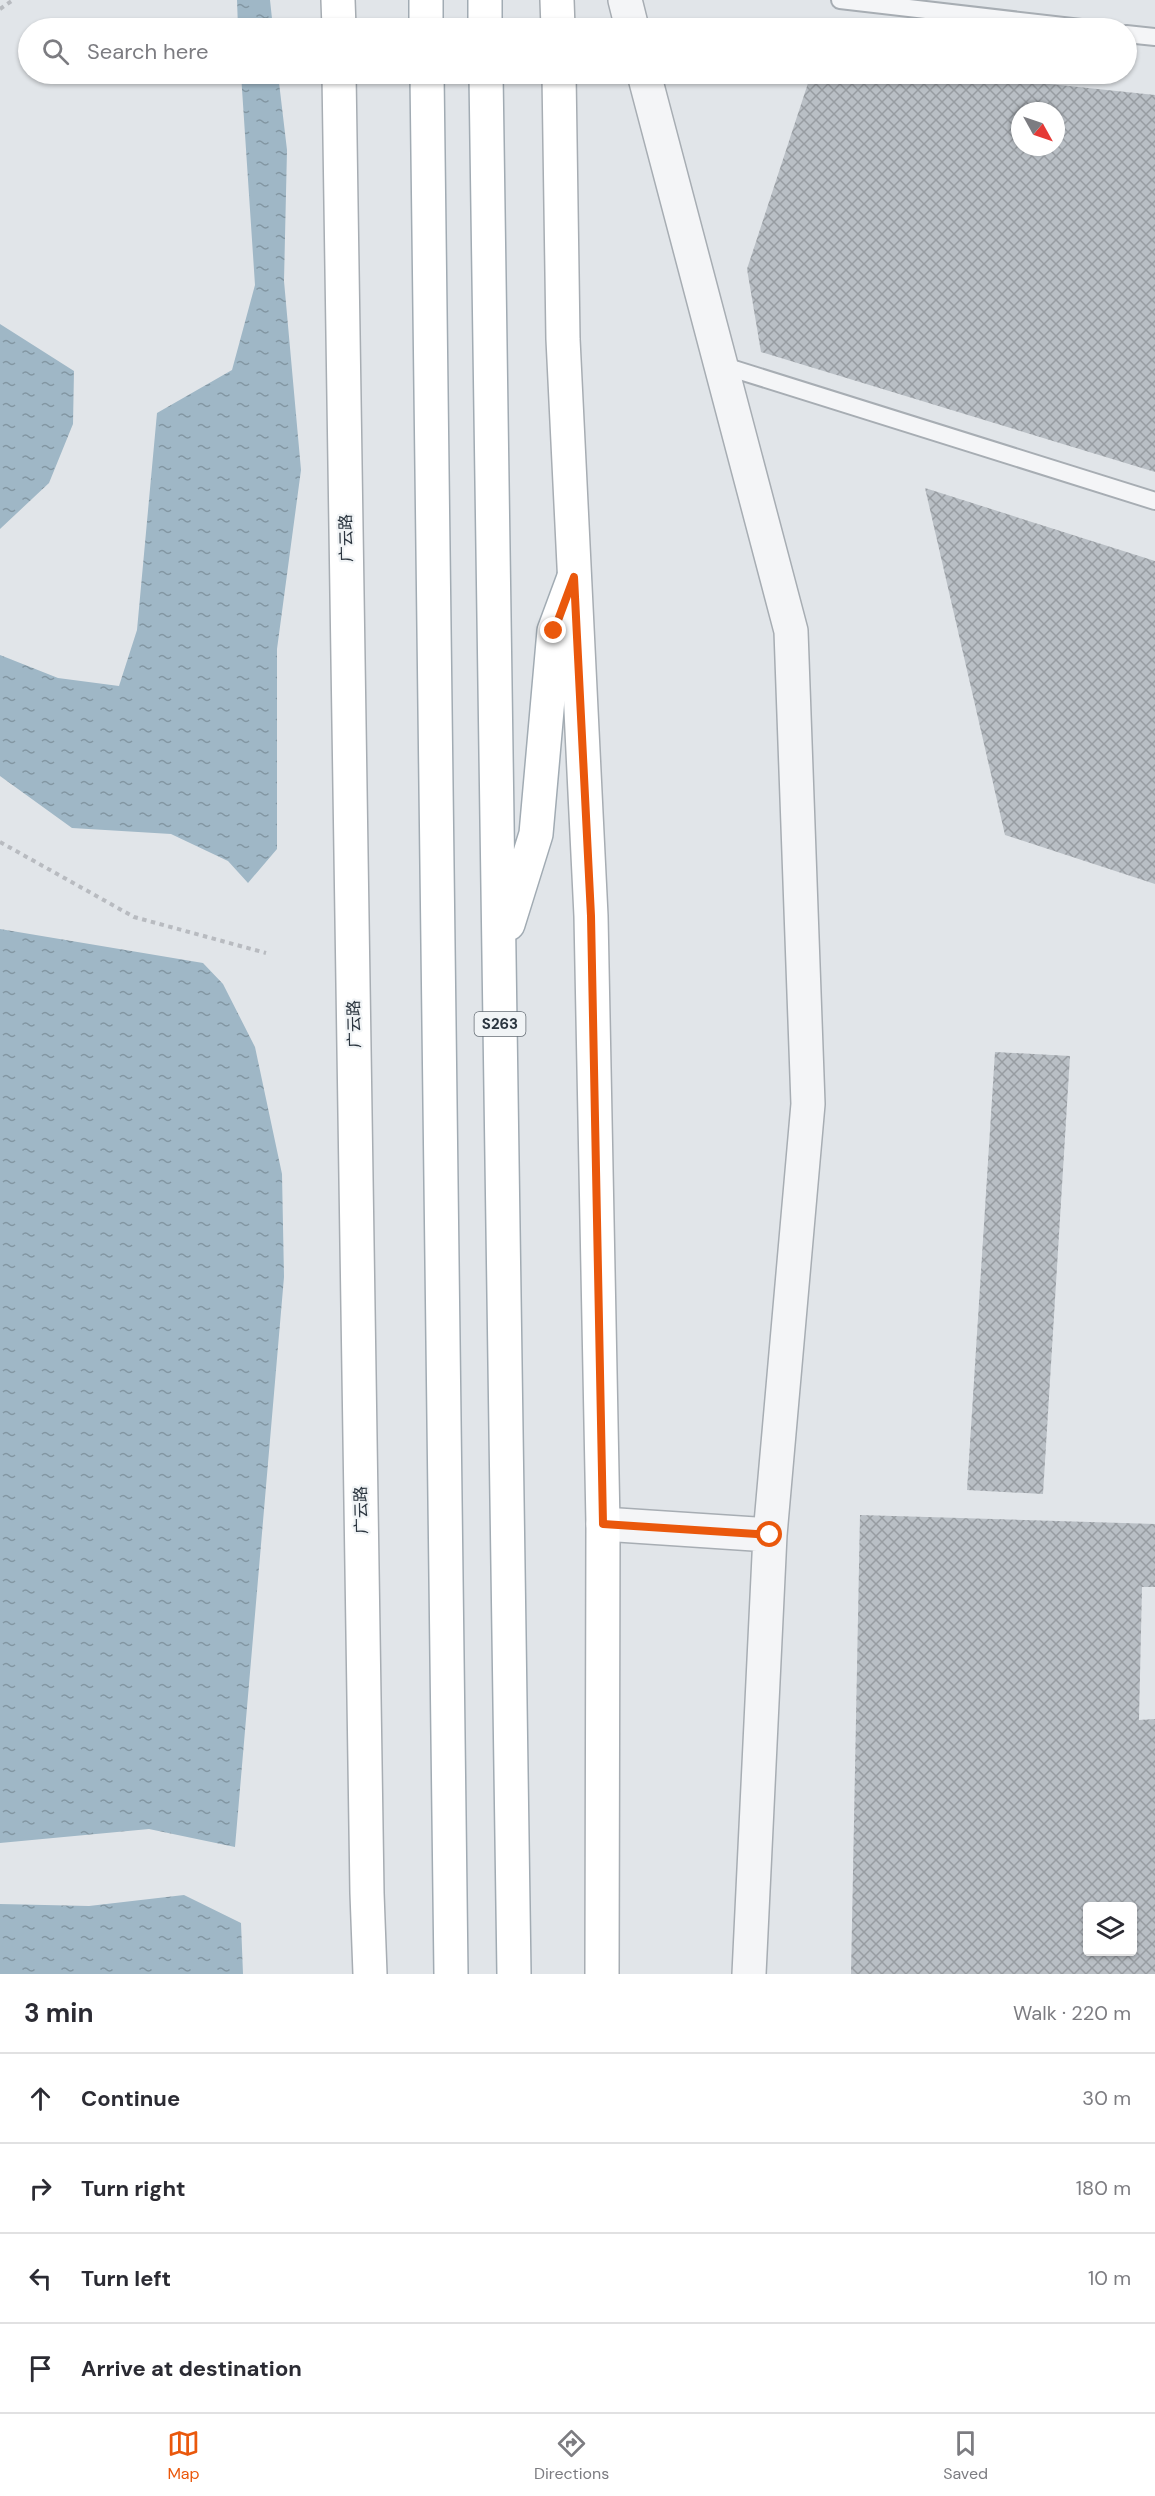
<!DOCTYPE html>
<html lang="en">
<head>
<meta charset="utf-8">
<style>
	:root { --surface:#fff; --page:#f2f2f3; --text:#2b2b33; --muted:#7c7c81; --line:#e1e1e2; --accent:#ea580c }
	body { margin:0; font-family:"DM Sans","Noto Sans SC",sans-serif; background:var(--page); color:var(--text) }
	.controls { position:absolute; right:18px; bottom:18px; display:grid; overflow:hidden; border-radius:6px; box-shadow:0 2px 4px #0004 }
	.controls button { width:54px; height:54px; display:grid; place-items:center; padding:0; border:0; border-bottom:2px solid var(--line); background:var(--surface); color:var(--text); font:30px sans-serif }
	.compass { position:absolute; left:1011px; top:102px; width:54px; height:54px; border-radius:50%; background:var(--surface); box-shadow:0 2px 4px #0004; rotate:130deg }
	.stop { position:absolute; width:18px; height:18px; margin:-14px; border:4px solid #ea580c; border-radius:50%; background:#fff }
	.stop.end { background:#ea580c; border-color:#fff; box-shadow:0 2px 6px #0008 }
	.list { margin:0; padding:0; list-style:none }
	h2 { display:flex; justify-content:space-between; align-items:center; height:78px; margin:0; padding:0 24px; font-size:26px }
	h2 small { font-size:20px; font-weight:400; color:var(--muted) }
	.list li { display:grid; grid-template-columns:39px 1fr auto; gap:18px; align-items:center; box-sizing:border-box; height:90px; padding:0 24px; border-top:2px solid var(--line) }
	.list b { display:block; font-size:22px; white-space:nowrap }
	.list em { font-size:20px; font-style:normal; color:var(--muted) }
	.icon { flex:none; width:33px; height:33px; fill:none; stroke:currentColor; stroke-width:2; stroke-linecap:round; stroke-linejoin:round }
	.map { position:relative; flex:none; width:1155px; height:1974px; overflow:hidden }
	.search { position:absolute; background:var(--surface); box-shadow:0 2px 4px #0004; left:18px; right:18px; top:18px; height:66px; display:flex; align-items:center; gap:15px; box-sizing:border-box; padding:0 21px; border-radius:33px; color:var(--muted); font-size:22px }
	.sheet { height:438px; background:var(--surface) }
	nav { display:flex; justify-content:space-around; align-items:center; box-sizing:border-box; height:84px; border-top:2px solid var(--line); background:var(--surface); font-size:16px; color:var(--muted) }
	nav a { display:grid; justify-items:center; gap:3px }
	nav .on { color:var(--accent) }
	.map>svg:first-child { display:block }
</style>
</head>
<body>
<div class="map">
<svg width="1155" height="1974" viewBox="0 0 1155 1974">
	<defs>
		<pattern id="water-ripples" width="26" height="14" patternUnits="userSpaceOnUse" patternTransform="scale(1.5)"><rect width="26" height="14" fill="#9fb7c6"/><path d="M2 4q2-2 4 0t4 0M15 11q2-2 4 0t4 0" fill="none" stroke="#8296a2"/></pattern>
		<pattern id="building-cross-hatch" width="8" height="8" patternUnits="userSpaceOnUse" patternTransform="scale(1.5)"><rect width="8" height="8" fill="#b9bfc5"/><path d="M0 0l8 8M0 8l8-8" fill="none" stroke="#979ca1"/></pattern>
	</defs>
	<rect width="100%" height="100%" fill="#e1e5e9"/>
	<path fill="url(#water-ripples)" d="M237,0h33l3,28h-35z
		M241,74h37l9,76 -3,131 17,189 -24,179v200l-29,34 -20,-22 -57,-27 -99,-6 -72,-52v-121l58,23 61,8 18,-56 20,-217 75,-43 23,-85z
		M0,324l74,47 -1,53 -24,59 -49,46z
		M0,929l203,34 20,21 32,63 27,127 2,103 -49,570 -86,-18 -149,14z
		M184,1895l57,28 2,51h-243v-70l89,2z"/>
	<path fill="url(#building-cross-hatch)" fill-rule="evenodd" d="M811,74h142l202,21v377l-394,-120 -14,-83zM1020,111h36v36h-36z
		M925,488l230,73v323l-150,-49z
		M995,1052l75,4 -27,438 -76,-4z
		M860,1515l295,9v63h-13l-3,133 16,-1v255h-304zM1088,1906h44v46h-44z"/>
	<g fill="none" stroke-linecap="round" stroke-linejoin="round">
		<g stroke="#a7adb3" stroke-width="20">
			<path id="service" d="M840,0l241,28
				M1126,34l29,3
				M721,365l434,136"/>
		</g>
		<g stroke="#a7adb3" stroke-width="36">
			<path id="minor" d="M625,0l7,28
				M644,74l147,557 17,473 -38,431 -21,439
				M603,1524l167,11"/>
		</g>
		<g stroke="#a7adb3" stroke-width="36">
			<path id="secondary" d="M338,0l1,28
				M557,0l1,28
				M339,74l28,1819 3,81
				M559,74l4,265 28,577 12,608 -1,450"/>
		</g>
		<g stroke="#a1abb3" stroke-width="36">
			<path id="primary" d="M426,0v28
				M485,0v28
				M427,74l24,1900
				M486,74l28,1900
				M508,924l28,-90 18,-203 20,-54"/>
		</g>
		<path stroke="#b8bbc0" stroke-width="4" stroke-dasharray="4.5 4.5" stroke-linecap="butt" d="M0,9l13,-9
			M0,842l134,75 132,36"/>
		<use href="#service" stroke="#f4f5f7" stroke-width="16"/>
		<use href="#minor" stroke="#f4f5f7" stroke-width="33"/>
		<use href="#secondary" stroke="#fff" stroke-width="33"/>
		<use href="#primary" stroke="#fff" stroke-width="33"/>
	</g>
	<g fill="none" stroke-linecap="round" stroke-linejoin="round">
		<path stroke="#ea580c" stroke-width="8" d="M554,631l20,-54 17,339 12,608 167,11"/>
	</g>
	<g text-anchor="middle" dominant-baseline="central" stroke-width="4.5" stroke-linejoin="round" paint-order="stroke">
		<rect fill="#f1f4f6" stroke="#666e76" stroke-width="1.5" x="474.5" y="1012" width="51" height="24" rx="4.5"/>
		<g font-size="15" font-weight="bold" fill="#2b353f">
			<text x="500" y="1024">S263</text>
		</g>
		<g font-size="16" fill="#2b353f" stroke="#f1f4f6">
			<text transform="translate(346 538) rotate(-91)">广云路</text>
			<text transform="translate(354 1024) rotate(-91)">广云路</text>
			<text transform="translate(361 1510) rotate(-91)">广云路</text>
		</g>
	</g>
</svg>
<div class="controls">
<button><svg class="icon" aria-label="layers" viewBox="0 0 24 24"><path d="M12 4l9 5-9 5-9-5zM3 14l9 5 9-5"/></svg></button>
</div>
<svg class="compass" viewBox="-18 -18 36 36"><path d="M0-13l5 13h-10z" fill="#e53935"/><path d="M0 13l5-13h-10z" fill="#7c7c81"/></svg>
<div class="stop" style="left:770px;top:1535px"></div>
<div class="stop end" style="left:554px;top:631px"></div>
<div class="search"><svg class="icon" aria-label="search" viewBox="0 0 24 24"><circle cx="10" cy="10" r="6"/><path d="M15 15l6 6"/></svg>Search here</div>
</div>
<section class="sheet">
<h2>3 min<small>Walk · 220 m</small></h2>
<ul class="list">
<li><svg class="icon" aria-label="ahead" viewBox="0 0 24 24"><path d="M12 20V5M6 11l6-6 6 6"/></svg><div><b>Continue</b></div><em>30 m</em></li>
<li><svg class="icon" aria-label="right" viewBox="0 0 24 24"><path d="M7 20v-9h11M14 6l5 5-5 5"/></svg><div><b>Turn right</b></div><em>180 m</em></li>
<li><svg class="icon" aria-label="left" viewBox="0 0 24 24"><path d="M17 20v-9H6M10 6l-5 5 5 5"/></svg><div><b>Turn left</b></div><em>10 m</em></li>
<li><svg class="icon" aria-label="arrive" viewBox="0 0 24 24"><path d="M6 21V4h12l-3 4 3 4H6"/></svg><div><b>Arrive at destination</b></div></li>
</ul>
</section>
<nav>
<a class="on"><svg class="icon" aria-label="map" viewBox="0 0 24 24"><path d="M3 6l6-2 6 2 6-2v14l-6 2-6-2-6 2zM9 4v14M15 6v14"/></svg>Map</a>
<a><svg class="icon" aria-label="directions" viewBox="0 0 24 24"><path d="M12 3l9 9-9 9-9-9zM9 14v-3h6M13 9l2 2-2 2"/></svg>Directions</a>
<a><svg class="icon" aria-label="saved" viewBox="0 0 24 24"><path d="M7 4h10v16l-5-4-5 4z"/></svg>Saved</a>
</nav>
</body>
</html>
